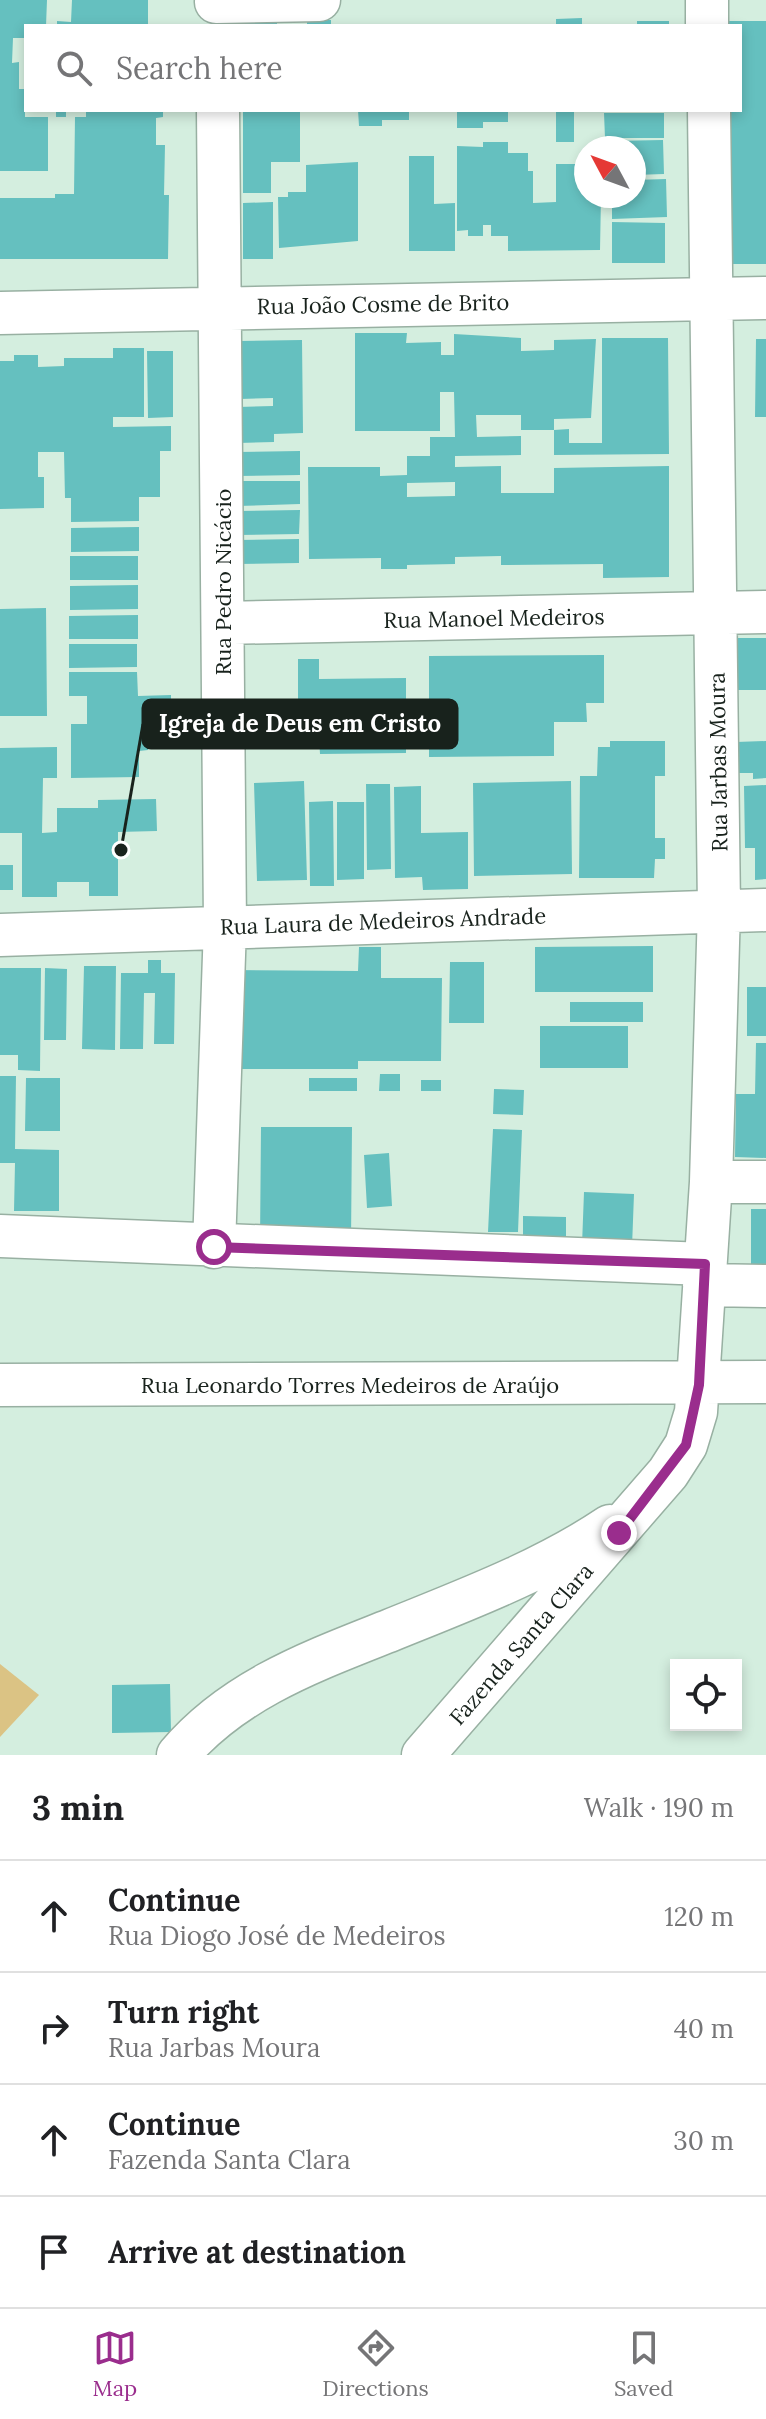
<!DOCTYPE html>
<html lang="en">
<head>
<meta charset="utf-8">
<style>
	:root { --surface:#fff; --page:#f6f6f6; --text:#202124; --muted:#757577; --line:#e0e0e0; --accent:#9a2d8d }
	body { margin:0; font-family:Lora,serif; background:var(--page); color:var(--text) }
	.controls { position:absolute; right:24px; bottom:24px; display:grid; overflow:hidden; border-radius:0px; box-shadow:0 4px 12px #0003 }
	.controls button { width:72px; height:72px; display:grid; place-items:center; padding:0; border:0; border-bottom:2px solid var(--line); background:var(--surface); color:var(--text); font:40px sans-serif }
	.compass { position:absolute; left:574px; top:136px; width:72px; height:72px; border-radius:50%; background:var(--surface); box-shadow:0 4px 12px #0003; rotate:311deg }
	.stop { position:absolute; width:24px; height:24px; margin:-18px; border:6px solid #9a2d8d; border-radius:50%; background:#fff }
	.stop.end { background:#9a2d8d; border-color:#fff; box-shadow:0 2px 8px #0008 }
	.list { margin:0; padding:0; list-style:none }
	h2 { display:flex; justify-content:space-between; align-items:center; height:104px; margin:0; padding:0 32px; font-size:34px }
	h2 small { font-size:26px; font-weight:400; color:var(--muted) }
	.list li { display:grid; grid-template-columns:52px 1fr auto; gap:24px; align-items:center; box-sizing:border-box; height:112px; padding:0 32px; border-top:2px solid var(--line) }
	.list b { display:block; font-size:30px; white-space:nowrap }
	.list p { margin:0; font-size:26px; white-space:nowrap; color:var(--muted) }
	.list em { font-size:26px; font-style:normal; color:var(--muted) }
	.icon { flex:none; width:44px; height:44px; fill:none; stroke:currentColor; stroke-width:2; stroke-linecap:round; stroke-linejoin:round }
	.map { position:relative; flex:none; width:766px; height:1755px; overflow:hidden }
	.search { position:absolute; background:var(--surface); box-shadow:0 4px 12px #0003; left:24px; right:24px; top:24px; height:88px; display:flex; align-items:center; gap:20px; box-sizing:border-box; padding:0 28px; border-radius:0px; color:var(--muted); font-size:30px }
	.sheet { height:552px; background:var(--surface) }
	nav { display:flex; justify-content:space-around; align-items:center; box-sizing:border-box; height:112px; border-top:2px solid var(--line); background:var(--surface); font-size:22px; color:var(--muted) }
	nav a { display:grid; justify-items:center; gap:4px }
	nav .on { color:var(--accent) }
	.map>svg:first-child { display:block }
</style>
</head>
<body>
<div class="map">
<svg width="766" height="1755" viewBox="0 0 766 1755">
	<rect width="100%" height="100%" fill="#d4eedf"/>
	<path fill="#dbc384" d="M0,1664l39,31 -39,42z"/>
	<path fill="#65c0bf" fill-rule="evenodd" d="M0,0h47l-1,26h-20v12h-13l-1,25 7,-1v27h6v28h23v54h-48z
		M72,0h76v26h-91v-5l14,1z
		M582,18v8h-26v-7z
		M244,20h33v6h-33z
		M307,20h24v6h-24z
		M637,21h32v5h-32z
		M726,21h40v243h-39l-1,-154h14v-84h-14z
		M56,110h10v7h-10z
		M86,110h77v7l-7,1v27h9l-1,50h5l-1,64h-168v-61h55v-4h19l1,-77h11z
		M243,110h57v52h-29v31h-28z
		M358,110h51v10h-27v6h-23z
		M457,110h51v12h-25v6h-26z
		M556,110h18v32h-18z
		M604,113h60v25h-59z
		M663,140l1,34 -30,1v-27h-24v-7z
		M483,142h25v11h20v18h5v32l23,-1v-38h30v32h15l-1,54 -92,1v-15h-17v-11h-8v11h-15v-6l-11,1v-85l26,1z
		M409,156h25v48l21,-1v48h-46z
		M358,162v79l-79,7 -1,-51h10v-5h18v-27z
		M666,179l1,38 -55,2v-23h22v-16z
		M273,202v57h-30v-56z
		M612,222l53,1v40h-53z
		M355,333h52l-1,10 35,-1v13h13v-21l67,4v13l33,-1v-10l42,-1 -5,79 -37,1v11h-33v-15h-45l1,22 44,-1v19l-66,1v11l46,-1v27h53v-25l115,-2v111l-66,1v-14l-102,1v-9l-46,1v7l-48,1v4h-26v-11l-72,1 -1,-92h72v9l27,-1v-19h23v-19h25l-1,-45h-14v39h-85zM455,482v14l-48,1v-14z
		M602,338h66l1,116 -115,1v-25l15,-1v14h33z
		M756,339h10v78h-11z
		M302,340l1,93 -29,1v8l-36,1 -1,-36 36,-1v-8l-33,1 -1,-58z
		M113,348h31v69h-31v10l58,-1v25h-11v46h-21v24l-68,1v-24h-6l-1,-46h-26v25h6v31l-44,1v-148h14v-6h24v12l26,-1v-8h49z
		M147,351h26v66l-25,1z
		M300,451v24l-63,1v-24z
		M237,481h63v23l-63,2z
		M300,510l-1,24 -62,1v-24z
		M139,527v24l-68,1v-24z
		M299,539v24l-63,1v-24z
		M70,556h68v24h-68z
		M138,585v24l-68,1v-24z
		M46,608l1,108h-47v-107z
		M138,615v24h-69v-23z
		M735,638h31v52h-30z
		M69,644h68v23l-68,1z
		M604,655v48h-18l1,19h-33v34l-125,1v-101z
		M298,659h21v20l87,-1v75l-86,1 -1,-17h-21z
		M69,672h68l1,24 33,-1v28l-23,1v26l-9,1v26l-68,1v-54h16v-28h-18z
		M610,741h55v35h-10v62h10v21h-10l-1,19h-75l1,-102h17l1,-29h12z
		M766,741v37l-13,1v-6h-17v-31z
		M57,747v31h-14l-1,55 15,-1v-24h41v-8l58,-1 1,32 -39,1v64h-29v-14h-32v15h-35v-64h-22v-85z
		M304,781l3,99 -50,1 -3,-98z
		M571,781l1,93 -98,2 -1,-93z
		M366,784h24l1,85 -24,1z
		M766,785v94l-11,1v-32h-10l-1,-62z
		M421,786v47l47,-1v57l-45,1 -1,-13 -27,1 -1,-91z
		M333,801l1,85h-24l-1,-84z
		M337,802h27v77l-27,1z
		M0,865h13v25h-13z
		M653,946v46h-118v-45z
		M359,947h22v31h61l-1,83h-83v8h-123v-99l123,1z
		M148,960h13v13h14l-1,71h-20l1,-51h-11l-1,56h-23l1,-76h27z
		M450,962h34v61h-35z
		M84,966h32l-1,84 -33,-1z
		M0,968h41l-1,103 -22,-1v-15h-18z
		M45,968l22,1 -1,71h-22z
		M747,987h19v49h-19z
		M570,1002h73v20h-73z
		M540,1026h88v42h-88z
		M756,1043h10v115l-31,-1 1,-63h19z
		M380,1074h20v17h-21z
		M0,1076h16l-1,73 44,1v61h-45l1,-48h-15z
		M26,1078h34v53h-35z
		M309,1078h48v13h-48z
		M421,1080h20v11h-20z
		M494,1089l30,1 -1,25 -30,-1z
		M261,1127h91l-1,115h-91z
		M493,1129l29,1 -4,102h-30z
		M389,1153l3,53 -25,2 -3,-53z
		M584,1192l50,2 -2,53 -50,-2z
		M751,1209h15v58h-15z
		M523,1216l43,1v25l-43,-1z
		M170,1684l1,48 -59,1v-48z"/>
	<g fill="none" stroke-linecap="round" stroke-linejoin="round">
		<g stroke="#98b0a2" stroke-width="45">
			<path id="minor" d="M707,0v26
				M216,2l103,-2
				M0,313l766,-15
				M223,623l543,-11
				M0,935l766,-25
				M711,1182h55
				M0,1236l705,28
				M214,1247l11,-321 -7,-816
				M704,1285l62,1
				M0,1385l766,-3
				M178,1755c56,-66 135,-94 213,-125 74,-30 152,-59 219,-104
				M423,1755l245,-282 18,-28 10,-33 15,-230 8,-273 -10,-799"/>
		</g>
		<use href="#minor" stroke="#fff" stroke-width="42"/>
	</g>
	<g fill="none" stroke-linecap="round" stroke-linejoin="round">
		<path stroke="#9a2d8d" stroke-width="10" d="M214,1247l491,17 -6,121 -13,60 -67,88"/>
	</g>
	<g text-anchor="middle" dominant-baseline="central" stroke-width="8" stroke-linejoin="round" paint-order="stroke">
		<g font-size="22" fill="#18221c" stroke="#fff">
			<text transform="translate(383 304) rotate(-1)">Rua João Cosme de Brito</text>
			<text transform="translate(223 582) rotate(-90)">Rua Pedro Nicácio</text>
			<text transform="translate(494 618) rotate(-1)">Rua Manoel Medeiros</text>
			<text transform="translate(718 762) rotate(-91)">Rua Jarbas Moura</text>
			<text transform="translate(383 921) rotate(-2)">Rua Laura de Medeiros Andrade</text>
			<text x="350" y="1385">Rua Leonardo Torres Medeiros de Araújo</text>
			<text transform="translate(521 1644) rotate(-49)">Fazenda Santa Clara</text>
		</g>
	</g>
	<path fill="none" stroke="#18221c" stroke-width="3" d="M121 850L143 724"/>
	<circle fill="#18221c" stroke="#fff" stroke-width="3" cx="121" cy="850" r="8"/>
	<rect fill="#18221c" stroke="#18221c" stroke-width="3" x="143" y="700" width="314" height="48" rx="8"/>
	<g font-size="24" text-anchor="middle" font-weight="bold" fill="#fff">
		<text x="300" y="732">Igreja de Deus em Cristo</text>
	</g>
</svg>
<div class="controls">
<button><svg class="icon" aria-label="locate" viewBox="0 0 24 24"><circle cx="12" cy="12" r="6"/><path d="M12 2v4M12 18v4M2 12h4M18 12h4"/></svg></button>
</div>
<svg class="compass" viewBox="-18 -18 36 36"><path d="M0-13l5 13h-10z" fill="#e53935"/><path d="M0 13l5-13h-10z" fill="#757577"/></svg>
<div class="stop" style="left:214px;top:1247px"></div>
<div class="stop end" style="left:619px;top:1533px"></div>
<div class="search"><svg class="icon" aria-label="search" viewBox="0 0 24 24"><circle cx="10" cy="10" r="6"/><path d="M15 15l6 6"/></svg>Search here</div>
</div>
<section class="sheet">
<h2>3 min<small>Walk · 190 m</small></h2>
<ul class="list">
<li><svg class="icon" aria-label="ahead" viewBox="0 0 24 24"><path d="M12 20V5M6 11l6-6 6 6"/></svg><div><b>Continue</b><p>Rua Diogo José de Medeiros</p></div><em>120 m</em></li>
<li><svg class="icon" aria-label="right" viewBox="0 0 24 24"><path d="M7 20v-9h11M14 6l5 5-5 5"/></svg><div><b>Turn right</b><p>Rua Jarbas Moura</p></div><em>40 m</em></li>
<li><svg class="icon" aria-label="ahead" viewBox="0 0 24 24"><path d="M12 20V5M6 11l6-6 6 6"/></svg><div><b>Continue</b><p>Fazenda Santa Clara</p></div><em>30 m</em></li>
<li><svg class="icon" aria-label="arrive" viewBox="0 0 24 24"><path d="M6 21V4h12l-3 4 3 4H6"/></svg><div><b>Arrive at destination</b></div></li>
</ul>
</section>
<nav>
<a class="on"><svg class="icon" aria-label="map" viewBox="0 0 24 24"><path d="M3 6l6-2 6 2 6-2v14l-6 2-6-2-6 2zM9 4v14M15 6v14"/></svg>Map</a>
<a><svg class="icon" aria-label="directions" viewBox="0 0 24 24"><path d="M12 3l9 9-9 9-9-9zM9 14v-3h6M13 9l2 2-2 2"/></svg>Directions</a>
<a><svg class="icon" aria-label="saved" viewBox="0 0 24 24"><path d="M7 4h10v16l-5-4-5 4z"/></svg>Saved</a>
</nav>
</body>
</html>
